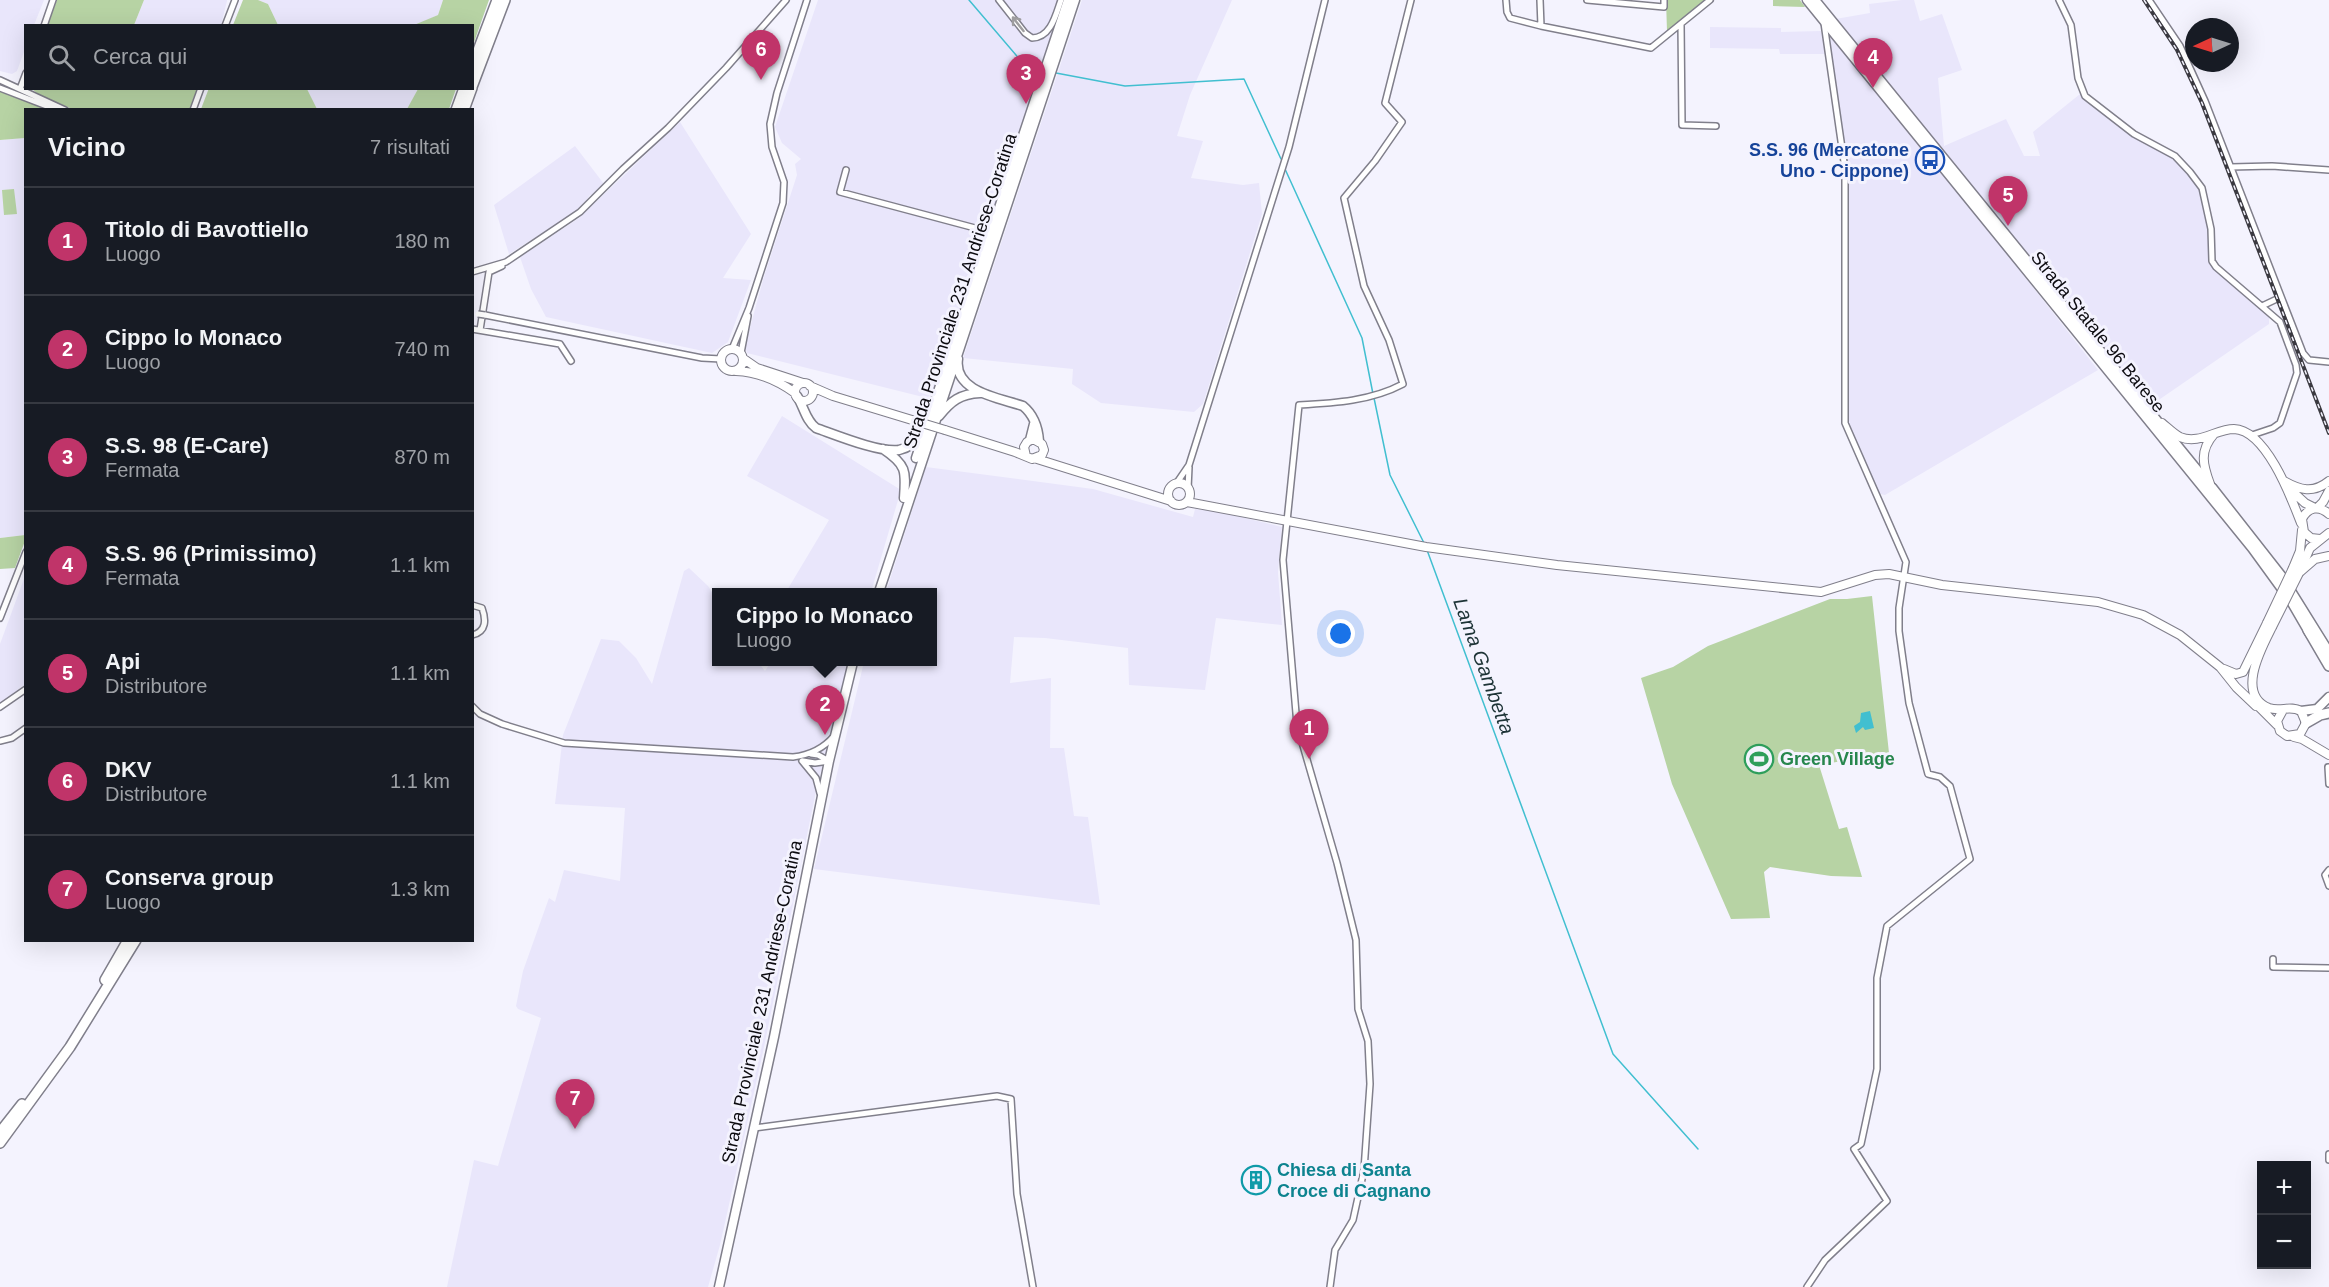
<!DOCTYPE html>
<html lang="it">
<head>
<meta charset="utf-8">
<style>
	:root { --surface:#171b24; --page:#20242c; --text:#f1f3f6; --muted:#9ea1a6; --line:#363941; --accent:#c03469 }
	body { margin:0; font-family:Arial,sans-serif; background:var(--page); color:var(--text) }
	.controls { position:absolute; right:18px; bottom:18px; display:grid; overflow:hidden; border-radius:0px; box-shadow:0 6px 24px #0002 }
	.controls button { width:54px; height:54px; display:grid; place-items:center; padding:0; border:0; border-bottom:2px solid var(--line); background:var(--surface); color:var(--text); font:30px sans-serif }
	.compass { position:absolute; left:2185px; top:18px; width:54px; height:54px; border-radius:50%; background:var(--surface); box-shadow:0 6px 24px #0002; rotate:266deg }
	.you { position:absolute; left:1341px; top:634px; width:21px; height:21px; margin:-15px; border:4px solid #fff; border-radius:50%; background:#1a73e8; box-shadow:0 0 0 9px #1a73e833 }
	.badge { display:grid; place-items:center; width:39px; height:39px; border-radius:50%; background:var(--accent); color:#fff; font-size:20px; font-weight:700 }
	.pin { position:absolute; translate:-50% -50px; filter:drop-shadow(0 2px 3px #0008) }
	.pin::after { content:''; position:absolute; top:32px; width:21px; height:18px; background:inherit; clip-path:polygon(0 0,100% 0,50% 100%) }
	.popup { position:absolute; left:712px; top:588px; width:225px; height:78px; box-sizing:border-box; display:grid; place-content:center; border-radius:0px; background:var(--surface); filter:drop-shadow(0 2px 4px #0005); font-size:20px; white-space:nowrap; color:var(--muted) }
	.popup b { font-size:22px; color:var(--text) }
	.popup::after { content:''; position:absolute; left:50%; top:100%; margin-left:-12px; border:12px solid transparent; border-top-color:var(--surface) }
	.list { margin:0; padding:0; list-style:none }
	h2 { display:flex; justify-content:space-between; align-items:center; height:78px; margin:0; padding:0 24px; font-size:26px }
	h2 small { font-size:20px; font-weight:400; color:var(--muted) }
	.list li { display:grid; grid-template-columns:39px 1fr auto; gap:18px; align-items:center; box-sizing:border-box; height:108px; padding:0 24px; border-top:2px solid var(--line) }
	.list b { display:block; font-size:22px; white-space:nowrap }
	.list p { margin:0; font-size:20px; white-space:nowrap; color:var(--muted) }
	.list em { font-size:20px; font-style:normal; color:var(--muted) }
	.icon { flex:none; width:33px; height:33px; fill:none; stroke:currentColor; stroke-width:2; stroke-linecap:round; stroke-linejoin:round }
	.map { position:relative; flex:none; width:2329px; height:1287px; overflow:hidden }
	.search { position:absolute; background:var(--surface); box-shadow:0 6px 24px #0002; left:24px; top:24px; width:450px; height:66px; display:flex; align-items:center; gap:15px; box-sizing:border-box; padding:0 21px; border-radius:0px; color:var(--muted); font-size:22px }
	.panel { position:absolute; background:var(--surface); box-shadow:0 6px 24px #0002; left:24px; top:108px; width:450px; height:834px; border-radius:0px }
	.map>svg:first-child { display:block }
</style>
</head>
<body>
<div class="map">
<svg width="2329" height="1287" viewBox="0 0 2329 1287">
	<rect width="100%" height="100%" fill="#f4f3fe"/>
	<path fill="#e9e6fb" d="M0,0h44l-10,25 -8,1 -1,23 -8,22 -5,3 -12,-3z
		M144,0h83v1l-6,24h-87z
		M258,0h185l-5,15 -24,11 -136,-1 -10,-21z
		M818,0h245l-132,399 -184,-46 -2,-7 18,-66 34,-105 -2,-11 6,-5 -19,-16 -7,-16z
		M1082,0h150l-42,95 -13,41 26,5 -12,37 52,7 16,-2 3,31 -59,190 -9,8 -93,-9 -29,-19 1,-15 -110,-11z
		M1902,0h12l6,21 22,-7 20,56 -24,8 6,68 62,-27 18,37h16l-7,-24 47,-38 82,56 28,22 15,24 6,39 1,26 57,50v13l-122,84 -309,-369 260,331 -213,125 -9,-2 -31,-70v-254l-21,-148 46,-8 -1,-9z
		M1710,27l71,1v4l40,-1 5,23h-46l-1,-5 -69,-1z
		M307,89h111l-11,21 -90,-1z
		M680,122l71,112 -28,44 28,2 -23,62 -16,11 -166,-36 -15,-28 -11,-32 59,-39z
		M25,138v397l-25,3v-398z
		M575,146l29,38 -10,11h-4l-11,15 -70,44 -15,-49z
		M782,416l119,74 -30,102h-85l43,-72 -82,-44z
		M926,467l167,22 100,28 2,-8 21,2 66,16 -4,45 4,53 -66,-7 -11,72 -76,-5 -1,-37 -83,-10 -31,-1 -4,46 41,-5 -1,70h14l10,68 14,1 12,88 -286,-36 50,-207h69v-70h-47z
		M689,568l19,18 9,14v62h41l7,9 6,-9h79l-33,124 -54,266 -43,193 -12,42h-261l27,-127 24,6 43,-148 -23,-9 -2,-3 7,-35 26,-73 6,4 9,-32 56,11 5,-73 -70,-4 8,-69 38,-96 18,2 17,17 16,26 32,-113z
		M25,576v108l-25,20v-60z"/>
	<path fill="#b7d3a4" d="M57,0h87l-10,25h-87z
		M243,0h15l10,4 10,21h-45z
		M443,0h46l-16,45 -1,-19 -58,-1 24,-10z
		M1666,0h40l-39,31z
		M1773,0h27l5,7 -32,-1z
		M0,84l56,25 -30,1 -1,28 -25,2z
		M209,88l98,1 10,20h-116z
		M32,89h165l-8,21 -117,-1 -34,-15z
		M418,89v-1l38,1 -7,20h-42z
		M14,189l3,25 -13,1 -2,-25z
		M25,535v6l-10,27 -15,1v-31z
		M1872,596l17,157 -70,12 20,64 8,-2 15,50 -31,-1 -61,-9 -6,5 6,46 -39,1 -59,-135 -31,-106 32,-11 35,-21 122,-47h17z"/>
	<path fill="#41bfd0" d="M1870,711l4,17 -9,2 -2,-3 -7,6 -2,-7 6,-4 1,-9z"/>
	<g fill="none" stroke-linecap="round" stroke-linejoin="round">
		<path stroke="#41bfd0" stroke-width="1.5" d="M969,0l58,68 12,2
			M1056,73l69,13 119,-7 37,80
			M1285,169l77,169 11,56
			M1374,398l16,77 34,68
			M1427,550l186,504 85,95"/>
		<g stroke="#807f8b" stroke-width="8">
			<path id="street" d="M999,0l26,33 7,5c19,0 24,-24 29,-38
				M1506,0l1,12 3,6 31,8 110,22 59,-48
				M1540,0l1,26
				M1587,0l77,7v-7
				M2059,0l12,25 7,53 7,18 49,38 41,22 15,16 12,16 9,41 1,32 4,6 64,55 16,43 1,8 -17,50 -7,5 -21,7
				M2149,0l31,46 25,55 98,252 6,7 20,2
				M1681,24l1,101 34,1
				M44,26l9,-26
				M225,26l10,-26
				M0,80l65,30
				M0,88l57,22
				M20,89l6,-16
				M193,110l8,-22
				M2231,167l41,-1 57,4
				M846,170l-6,22 150,40
				M472,272l34,-10 74,-50 43,-43 45,-41 58,-60 60,-68
				M2262,306l19,-9
				M485,315l217,43 19,1
				M472,329l88,15 11,17
				M480,330l9,-58 13,-6
				M732,349l17,-41 34,-105 1,-21 -12,-35 -2,-23 7,-31 30,-93
				M741,353l7,-37
				M1176,484l13,-19 100,-318 36,-147
				M1188,489l1,-22
				M472,605l10,3c4,11 5,24 -10,27
				M0,618l26,-66
				M472,706l8,8 22,10 62,19 229,14c17,-2 30,-8 41,-21
				M0,707l26,-18
				M0,741l12,-3 14,-10
				M811,754l7,1 11,6
				M802,761l14,17 4,15
				M803,761l12,2 14,-2
				M2328,767l1,17
				M2329,870l-4,5 4,11
				M2273,959v8l56,1
				M754,1128l243,-32 14,3 6,95 16,93
				M2329,1154v6
				M1330,1287l5,-37 18,-30 11,-50 6,-86 -2,-43 -10,-32 -2,-69 -19,-77 -40,-138 -14,-165 16,-155c36,-2 72,-4 104,-21l-14,-44 -25,-54 -20,-88 31,-37 27,-39 -17,-19 26,-103
				M1807,1287l18,-27 62,-59 -33,-52 7,-5 16,-75v-91l10,-52 83,-67 -20,-73 -10,-9 -12,-3 -19,-71 -10,-72v-23l7,-46 -61,-139v-254l-21,-146"/>
		</g>
		<g stroke="#807f8b" stroke-width="10">
			<path id="secondary" d="M721 360a11 11 0 1 1 22 0a11 11 0 1 1-22 0Z
				M744,359l13,9 46,15
				M736,371c23,1 41,9 59,22
				M795 392a9 9 0 1 1 18 0a9 9 0 1 1-18 0Z
				M810,386l23,10 79,24
				M2162,423c5,4 12,11 18,14 19,8 36,-8 54,-8 32,1 57,68 67,94
				M945,430l70,22 17,7 10,-4 2,-5 -2,-6 -9,-5 -6,3 -3,5 2,9
				M1037,459l134,42
				M2284,481c16,9 29,13 45,0
				M1168 494a11 11 0 1 1 22 0a11 11 0 1 1-22 0Z
				M2210,484c-7,-19 -11,-33 4,-50
				M2292,491l13,12 10,5
				M1187,502l239,45 131,18 264,27 54,-17 14,-1 53,11 156,17 45,13 37,20 40,32 16,20 20,19
				M2317,508l6,-6 6,-11
				M2320,539l-9,-1 -7,-6 -2,-13c6,-12 17,-14 27,-5
				M2293,568l7,-17 2,-21
				M2300,572l15,-13 14,-3
				M2299,573l11,-25 19,-15
				M2272,627c-10,20 -37,68 -3,81 12,4 21,-3 32,3l5,12 -6,11 -13,2 -7,-5 -3,-10 6,-11
				M2224,669l12,5 7,-2 24,-49
				M2254,702l23,23
				M2294,737l8,2 27,16"/>
		</g>
		<g stroke="#807f8b" stroke-width="11">
			<path id="primary" d="M1807,0l445,548 40,55 18,31
				M1815,0l397,488
				M958,359c-5,33 42,39 65,47 11,9 15,21 16,35
				M797,396c7,11 9,25 19,32 20,7 64,25 83,22 9,-2 17,-8 22,-16
				M939,416c12,-15 21,-22 41,-23
				M1030,440l4,-16
				M883,449c24,16 23,22 21,49
				M916,458l152,-458
				M879,592l196,-592
				M2301,711l16,-2 12,-12
				M719,1287l55,-250 55,-276 24,-99"/>
		</g>
		<g stroke="#807f8b" stroke-width="12">
			<path id="highway" d="M472,66l25,-66
				M472,87l33,-87
				M456,110l8,-22
				M464,110l8,-22
				M2212,488l69,88 48,77
				M2308,630l21,36
				M2306,723l14,-8 9,-2
				M105,980l23,-40
				M0,1132l22,-28
				M0,1143l70,-96 66,-107"/>
		</g>
		<use href="#street" stroke="#fff" stroke-width="5"/>
		<use href="#secondary" stroke="#fff" stroke-width="8"/>
		<use href="#primary" stroke="#fff" stroke-width="8"/>
		<use href="#highway" stroke="#fff" stroke-width="9"/>
		<g stroke="#3b3a41" stroke-width="4">
			<path id="rail" d="M2144,0l33,50 25,53 127,330"/>
		</g>
		<use href="#rail" stroke="#f4f3fe" stroke-width="1.5" stroke-dasharray="4.5" stroke-linecap="butt"/>
		<g stroke="#807f8b" stroke-width="8" stroke-linecap="butt">
			<path id="street-bridge" d="M478,314l7,1"/>
		</g>
		<g stroke="#807f8b" stroke-width="10" stroke-linecap="butt">
			<path id="secondary-bridge" d="M912,420l33,10
				M2267,623l26,-55
				M2272,627l27,-54"/>
		</g>
		<use href="#street-bridge" stroke="#fff" stroke-width="5"/>
		<use href="#secondary-bridge" stroke="#fff" stroke-width="8"/>
	</g>
	<defs><path id="oneway-shaft" d="M-6 0H5M1.5-3L5.5 0L1.5 3" fill="none" stroke-width="1.6" stroke-linecap="round" stroke-linejoin="round" transform="scale(1.5)"/></defs>
	<use stroke="#9e9d9f" href="#oneway-shaft" transform="translate(1018 24) rotate(-128)"/>
	<defs>
		<g id="bus-ring" transform="scale(1.5)"><circle r="9.5" fill="#f4f3fe" stroke="#1a4fb4" stroke-width="1.5"/><path d="M-5-6H5V4H4V6H2V4H-2V6H-4V4H-5ZM-3.5-4V0h7V-4ZM-3.5 1.2v1.5H-2V1.2ZM2 1.2v1.5H3.5V1.2Z" fill="#1a4fb4"/></g>
		<g id="stadium-ring" transform="scale(1.5)"><circle r="9.5" fill="#f4f3fe" stroke="#2e9e5b" stroke-width="1.5"/><path d="M0-5a6.5 5 0 1 0 0 10a6.5 5 0 1 0 0-10ZM-3.5-1.8h7v3.6h-7Z" fill="#2e9e5b"/></g>
		<g id="building-ring" transform="scale(1.5)"><circle r="9.5" fill="#f4f3fe" stroke="#0f9aa8" stroke-width="1.5"/><path d="M-4-6H4V6H1V3H-1V6H-4ZM-2.5-4.3h1.7v1.8h-1.7ZM.8-4.3h1.7v1.8H.8ZM-2.5-1h1.7V.8h-1.7ZM.8-1h1.7V.8H.8Z" fill="#0f9aa8"/></g>
	</defs>
	<g fill-rule="evenodd">
		<use href="#bus-ring" x="1930" y="160"/>
		<use href="#stadium-ring" x="1759" y="759"/>
		<use href="#building-ring" x="1256" y="1180"/>
	</g>
	<g text-anchor="middle" dominant-baseline="central" stroke-width="6" stroke-linejoin="round" paint-order="stroke">
		<g font-size="18" font-weight="bold" fill="#164399" stroke="#f4f3fe" text-anchor="end">
			<text x="1909" y="150">S.S. 96 (Mercatone<tspan x="1909" dy="21">Uno - Cippone)</tspan></text>
		</g>
		<g font-size="18" fill="#0c0b10" stroke="#f4f3fe">
			<text transform="translate(960 291) rotate(-72)">Strada Provinciale 231 Andriese-Coratina</text>
			<text transform="translate(2098 332) rotate(51)">Strada Statale 96 Barese</text>
			<text transform="translate(762 1002) rotate(-78)">Strada Provinciale 231 Andriese-Coratina</text>
		</g>
		<g font-size="18" font-weight="bold" fill="#27864d" stroke="#f4f3fe" text-anchor="start">
			<text x="1780" y="759">Green Village</text>
		</g>
		<g font-size="18" font-weight="bold" fill="#0d838f" stroke="#f4f3fe" text-anchor="start">
			<text x="1277" y="1170">Chiesa di Santa<tspan x="1277" dy="21">Croce di Cagnano</tspan></text>
		</g>
		<g font-size="20" font-style="italic" fill="#1d3336" stroke="#f4f3fe">
			<text transform="translate(1484 666) rotate(70)">Lama Gambetta</text>
		</g>
	</g>
</svg>
<div class="controls">
<button>+</button>
<button>−</button>
</div>
<svg class="compass" viewBox="-18 -18 36 36"><path d="M0-13l5 13h-10z" fill="#e53935"/><path d="M0 13l5-13h-10z" fill="#9ea1a6"/></svg>
<div class="you"></div>
<div class="pin badge" style="left:1309px;top:759px">1</div>
<div class="pin badge" style="left:825px;top:735px">2</div>
<div class="popup"><b>Cippo lo Monaco</b>Luogo</div>
<div class="pin badge" style="left:1026px;top:104px">3</div>
<div class="pin badge" style="left:1873px;top:88px">4</div>
<div class="pin badge" style="left:2008px;top:226px">5</div>
<div class="pin badge" style="left:761px;top:80px">6</div>
<div class="pin badge" style="left:575px;top:1129px">7</div>
<div class="search"><svg class="icon" aria-label="search" viewBox="0 0 24 24"><circle cx="10" cy="10" r="6"/><path d="M15 15l6 6"/></svg>Cerca qui</div>
<section class="panel">
<h2>Vicino<small>7 risultati</small></h2>
<ul class="list">
<li><span class="badge">1</span><div><b>Titolo di Bavottiello</b><p>Luogo</p></div><em>180 m</em></li>
<li><span class="badge">2</span><div><b>Cippo lo Monaco</b><p>Luogo</p></div><em>740 m</em></li>
<li><span class="badge">3</span><div><b>S.S. 98 (E-Care)</b><p>Fermata</p></div><em>870 m</em></li>
<li><span class="badge">4</span><div><b>S.S. 96 (Primissimo)</b><p>Fermata</p></div><em>1.1 km</em></li>
<li><span class="badge">5</span><div><b>Api</b><p>Distributore</p></div><em>1.1 km</em></li>
<li><span class="badge">6</span><div><b>DKV</b><p>Distributore</p></div><em>1.1 km</em></li>
<li><span class="badge">7</span><div><b>Conserva group</b><p>Luogo</p></div><em>1.3 km</em></li>
</ul>
</section>
</div>
</body>
</html>
